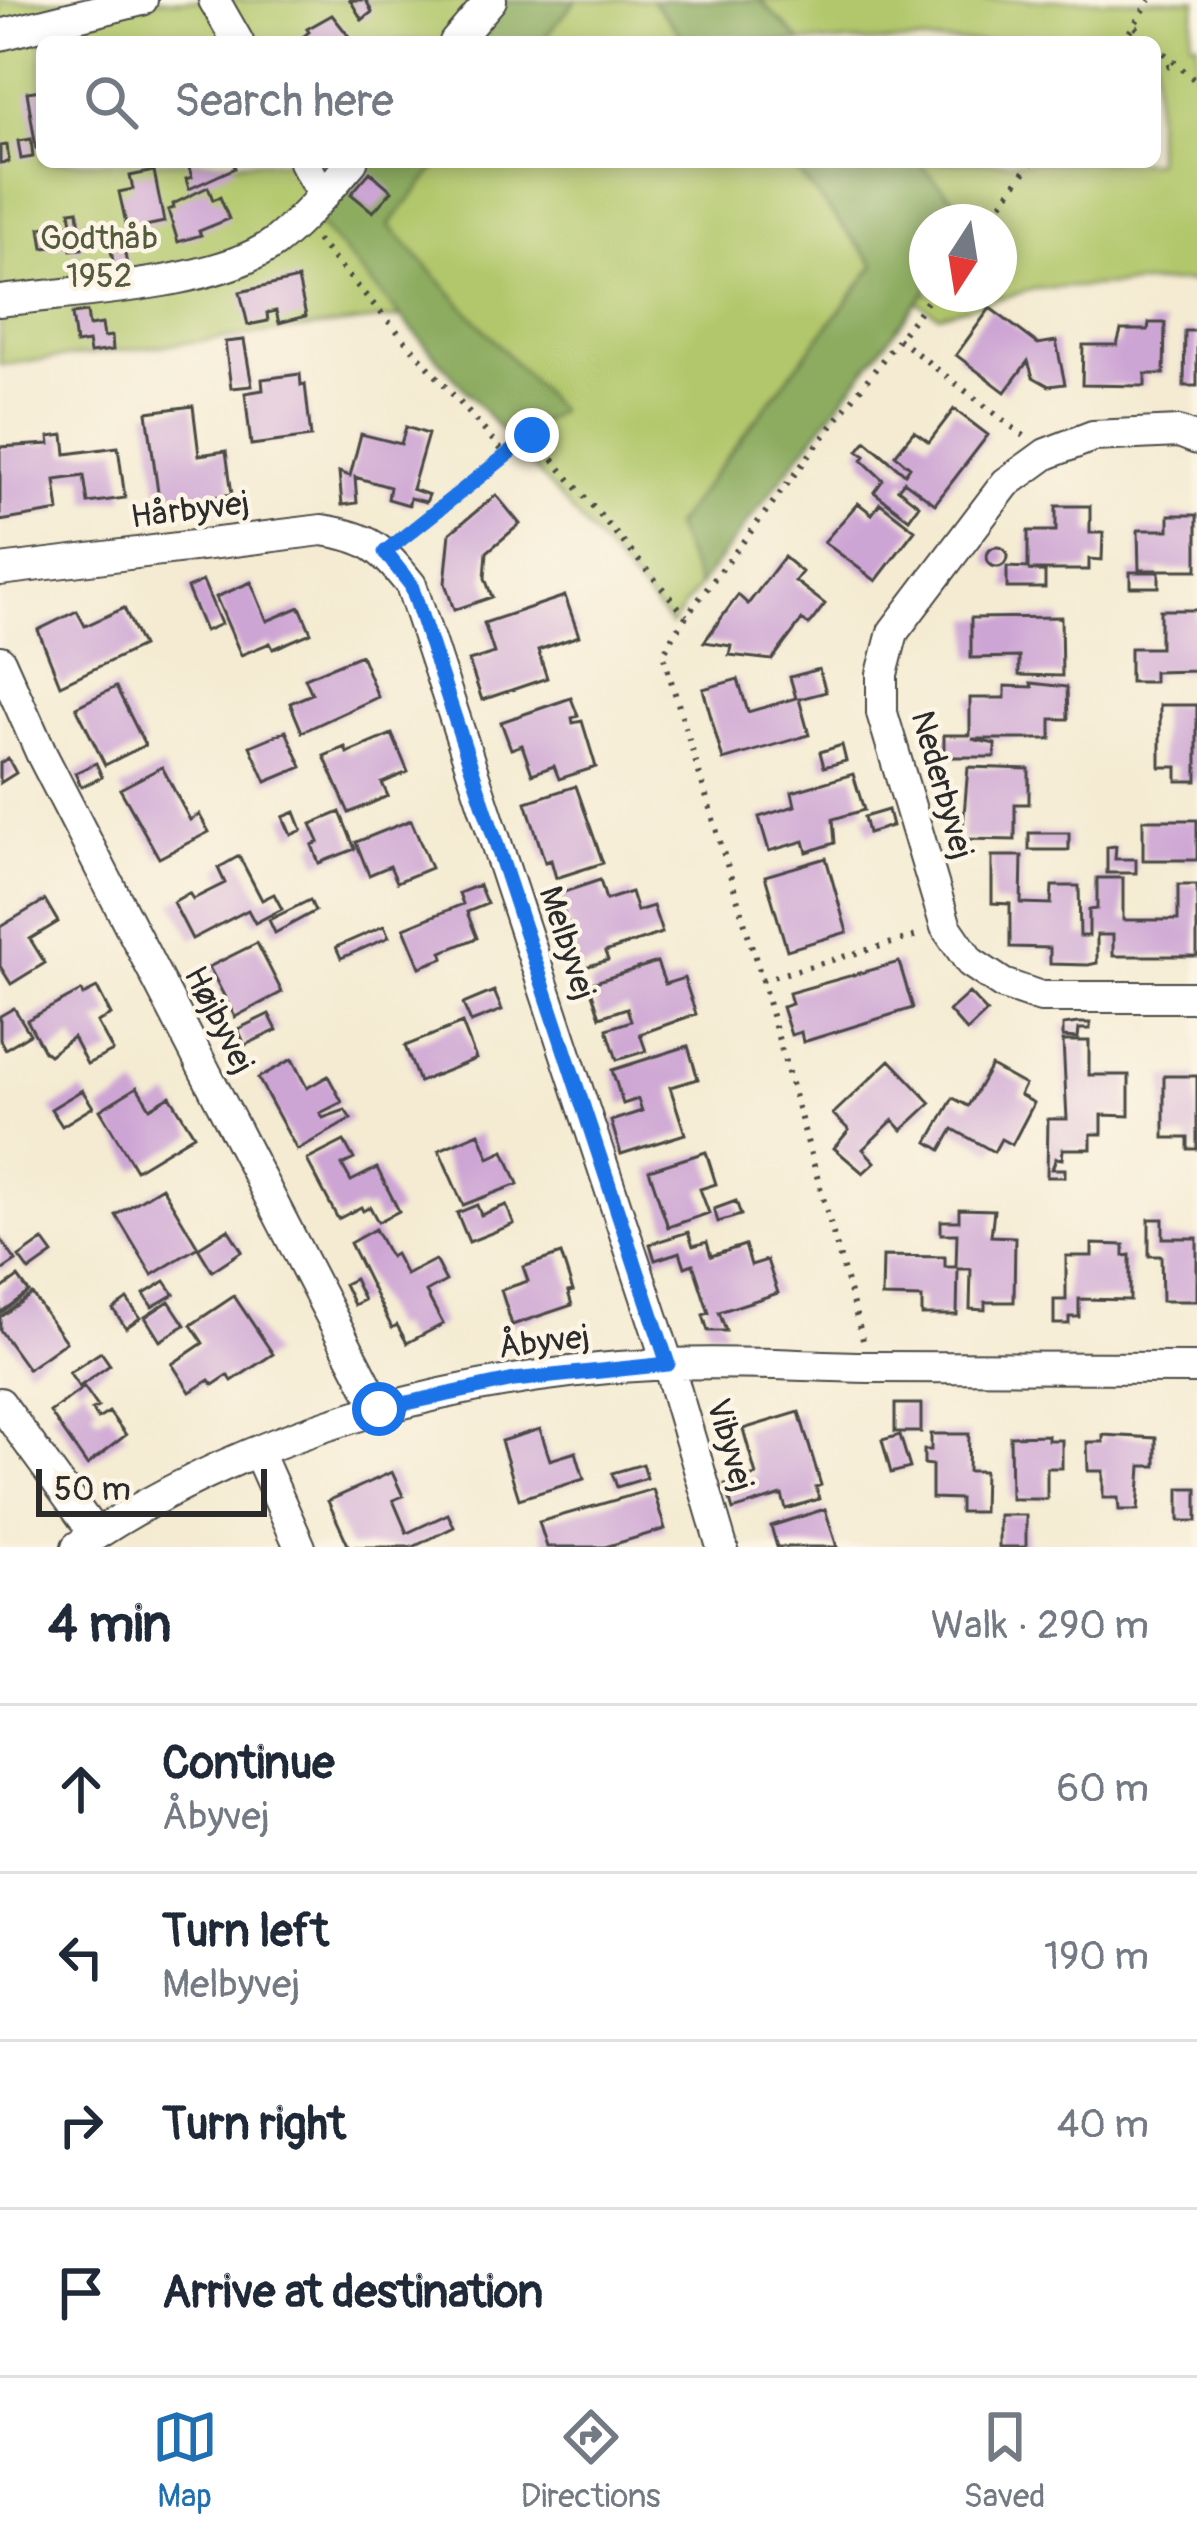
<!DOCTYPE html>
<html lang="en">
<head>
<meta charset="utf-8">
<style>
	:root { --surface:#fff; --page:#f2f2f3; --text:#1f2937; --muted:#747a83; --line:#e0e1e3; --accent:#1f6fb2 }
	body { margin:0; font-family:Pangolin,sans-serif; background:var(--page); color:var(--text) }
	.compass { position:absolute; left:909px; top:204px; width:108px; height:108px; border-radius:50%; background:var(--surface); box-shadow:0 6px 18px #0003; rotate:192deg }
	.scale { position:absolute; left:36px; bottom:30px; width:231px; box-sizing:border-box; padding-left:12px; border:6px solid #2b2b2b; border-top:0; font-size:33px; line-height:42px; white-space:nowrap; color:#2b2b2b; -webkit-text-stroke:9px #fcf5e5; paint-order:stroke }
	.stop { position:absolute; width:36px; height:36px; margin:-27px; border:9px solid #1a73e8; border-radius:50%; background:#fff }
	.stop.end { background:#1a73e8; border-color:#fff; box-shadow:0 3px 12px #0008 }
	.list { margin:0; padding:0; list-style:none }
	h2 { display:flex; justify-content:space-between; align-items:center; height:156px; margin:0; padding:0 48px; font-size:51px }
	h2 small { font-size:39px; font-weight:400; color:var(--muted) }
	.list li { display:grid; grid-template-columns:78px 1fr auto; gap:36px; align-items:center; box-sizing:border-box; height:168px; padding:0 48px; border-top:3px solid var(--line) }
	.list b { display:block; font-size:45px; white-space:nowrap }
	.list p { margin:0; font-size:39px; white-space:nowrap; color:var(--muted) }
	.list em { font-size:39px; font-style:normal; color:var(--muted) }
	.icon { flex:none; width:66px; height:66px; fill:none; stroke:currentColor; stroke-width:2; stroke-linecap:round; stroke-linejoin:round }
	.map { position:relative; flex:none; width:1197px; height:1547px; overflow:hidden }
	.search { position:absolute; background:var(--surface); box-shadow:0 6px 18px #0003; left:36px; right:36px; top:36px; height:132px; display:flex; align-items:center; gap:30px; box-sizing:border-box; padding:0 42px; border-radius:18px; color:var(--muted); font-size:45px }
	.sheet { height:828px; background:var(--surface) }
	nav { display:flex; justify-content:space-around; align-items:center; box-sizing:border-box; height:168px; border-top:3px solid var(--line); background:var(--surface); font-size:33px; color:var(--muted) }
	nav a { display:grid; justify-items:center; gap:6px }
	nav .on { color:var(--accent) }
	.map>svg:first-child { display:block }
</style>
</head>
<body>
<div class="map">
<svg width="1197" height="1547" viewBox="0 0 1197 1547">
	<rect width="100%" height="100%" fill="#fcf5e5"/>
	<filter id="ink" filterUnits="userSpaceOnUse"><feTurbulence type="fractalNoise" baseFrequency=".00833" numOctaves="2"/><feDisplacementMap in="SourceGraphic" scale="24" xChannelSelector="R" yChannelSelector="G"/><feConvolveMatrix kernelMatrix="1 2 1 2 8 2 1 2 1" color-interpolation-filters="sRGB"/></filter>
	<filter id="wash" filterUnits="userSpaceOnUse"><feTurbulence type="fractalNoise" baseFrequency=".004" numOctaves="4" result="noise"/><feDisplacementMap in="SourceGraphic" scale="48" xChannelSelector="R" yChannelSelector="G"/><feGaussianBlur stdDeviation="2.7" result="paint"/><feColorMatrix in="noise" values="0 0 0 0 0 0 0 0 0 0 0 0 0 0 0 0 0 1.4 0 .05"/><feComposite in="paint" operator="in"/></filter>
	<g filter="url(#wash)">
		<rect width="100%" height="100%" fill="#f4ebd2"/>
		<path fill="#b2c76c" stroke="#6e794c" stroke-width="3" d="M0,0h505l-36,42h-427v120h324l-49,59 85,96 -402,48z
			M576,0h76l35,42h-146z
			M760,0h436l-6,41 7,1v239l-163,8 -95,26 -22,-13 10,-13v5h72v-72h-23l-58,-60h237v-120h-354z
			M441,162h348l86,103 -201,261 25,60 -28,39 -160,-183 47,-31 -169,-186z"/>
		<path fill="#8dac60" stroke="#5c6c46" stroke-width="3" d="M505,0h71l-35,42h-72z
			M652,0h108l41,42h-114z
			M366,162h75l-52,63 170,186 -48,31 -195,-222z
			M789,162h129l58,60h-49v67l-228,297 -25,-60 201,-261z"/>
		<g id="blocks">
			<path fill="#cda5d4" d="M350,0h16l6,12 -10,8z
				M332,15l19,24 -50,3 -1,-3 9,-7 -2,-3z
				M42,90v57l-6,1 -9,-56z
				M31,139l2,18 -12,2 -3,-18z
				M7,145l2,17 -9,1v-17z
				M187,162h46l2,6 -46,21 -3,-10 6,-2z
				M154,171l10,51 -19,4 1,8 -17,3 -10,-45 14,-3 -3,-13z
				M370,172l22,19 -19,21 -22,-18z
				M208,187l5,13 7,-3 9,22 -30,12 2,4 -23,7 -10,-32 6,-2 -1,-4z
				M78,210l4,39 -11,1 -1,-5 -27,3 -3,-20 32,-4 -2,-13z
				M124,248l4,23 -13,2 -4,-23z
				M298,279l8,37 -27,7 -3,-12 -9,2 1,8 -20,4 -8,-33z
				M990,308l48,36 18,-3 9,43 -16,2 -16,-9 -5,-16 -23,31 -49,-37z
				M87,312l2,14 13,-2 2,13 8,-1 1,14 -23,3 -2,-11 -12,2 -4,-30z
				M1149,323h16l-1,51h-19v12l-63,-1 1,-40h34l4,-15h27z
				M1185,331h12v55h-13z
				M244,340l8,46 -21,2 -6,-46z
				M300,374l1,11 4,-1 6,53 -60,8 -6,-52 18,-3 -1,-11z
				M193,406l6,49 27,-4 6,43 -72,13 -13,-95z
				M954,409l34,26 -53,69 -31,-23 -6,8 21,16 -10,14 -35,-27 9,-12 -21,-20 3,-4 -7,-5 8,-10 39,33 5,-7 -15,-12 19,-24 15,11z
				M406,427l22,7 -16,55 17,6 -3,7 -16,-4 -1,7 -21,-6 2,-12 -35,-10 2,26 -15,2 -3,-33 11,4 11,-42 40,10z
				M64,435l2,19 52,-7 7,51 -37,5 -4,-27 -29,4 4,31 -59,10v-74l50,-3 -1,-7z
				M496,495l24,29 -33,28 -2,26 7,19 -38,13 -9,-27 5,-50z
				M858,503l14,11 8,-11 35,27 -39,51 -52,-39z
				M1056,506h34v27h13l-1,27 -13,-1v11h-61l17,2v16h-38v-21l21,1v-37h28z
				M1169,515h28v55h-58l-1,-40h31z
				M987 557a10 10 0 1 1 20 0a10 10 0 1 1-20 0Z
				M784,557l18,15 -7,9 30,23 -16,21 -7,-5 -30,40 -43,-5 2,-9 -27,-4 34,-47 10,9z
				M1130,572h29v15h-29z
				M203,581l18,43 -16,7 -18,-43z
				M251,582l16,39 33,-14 11,26 -38,16 -3,-6 -29,12 -25,-58z
				M565,596l14,40 -41,14 9,28 -65,22 -13,-39 25,-8 -10,-30z
				M124,608l18,38 -82,39 -22,-55 39,-19 8,15z
				M1160,610h37v61l-43,1v10h-24v-34h30z
				M1061,617l1,59 -43,-1v-18l-48,1v-40z
				M361,655l17,42 -76,35 -12,-29 22,-9 -7,-16z
				M819,669l7,23 -27,7 10,36 -86,25 -20,-71 35,-10 10,33 48,-14 -6,-21z
				M1031,683l36,4 1,32h-17v20h-79l23,5v13h-51v-22h26v-37h35v-12l27,1z
				M116,687l29,58 -40,20 -29,-58z
				M571,698l7,18 -6,2 1,5 9,-2 14,46 -37,12 -5,-13 -22,8 -10,-29 -11,4 -10,-27z
				M1160,705h37v76h-20v-14h-17z
				M286,731l16,36 -36,15 -16,-36z
				M392,734l16,38 -26,11 6,13 -39,17 -25,-57 21,-9 2,6z
				M842,745l4,16 -22,6 -4,-15z
				M8,758l8,15 -16,10v-20z
				M96,763l6,14 -21,10 -6,-14z
				M162,767l28,53 9,-6 10,18 -50,26 -39,-69z
				M968,767l61,2v35h-14v36l-53,-1z
				M853,774l11,36 -31,9 2,24 -28,9 -3,-11 -35,10 -10,-34 36,-11 -3,-14z
				M576,786l27,77 -47,15 -5,-18 -6,2 -19,-60z
				M888,810l4,16 -24,7 -4,-16z
				M295,812l7,18 -11,5 -8,-18z
				M340,812l15,37 -36,14 -7,-18 7,-3 -8,-18z
				M411,820l20,48 -34,14 -7,-16 -21,9 -13,-33z
				M1143,820h54v40h-54z
				M1029,833h40v17h-40z
				M1116,846l-1,13h21v14h-29v-26z
				M239,856l23,44 12,-6 8,15 -27,14 -7,-13 -56,29 -19,-37 16,-9 4,6 32,-16 -7,-15z
				M992,856h30l-1,47 30,1 1,-18h27l1,50h9v-26l8,-1v-31h26v42h55v-35h19v71h-84v-21h-16v28l-9,2 -38,-1v-16l-40,-1v-43l-18,-1z
				M826,858l21,74 -60,18 -22,-74z
				M600,880l6,20 25,-8 6,19 16,-5 9,27 -57,19 3,8 -32,10 -7,-21 7,-2 -18,-53z
				M479,885l8,19 -20,8 10,26 -35,14 2,6 -24,9 -16,-39 59,-24 -4,-11z
				M45,900l13,22 -28,17 15,24 -34,21 -11,-18v-39z
				M310,900l5,11 -40,22 -6,-13z
				M384,926l5,11 -48,21 -5,-11z
				M257,943l25,49 -47,25 -26,-50z
				M657,962l8,22 19,-6 12,36 -56,20 6,17 -29,9 -10,-31 24,-8 -4,-13 -27,9 -11,-33z
				M899,962l14,46 -110,34 -2,-10 -10,3 -9,-28 10,-3 -3,-11z
				M97,988l14,27 -14,7 16,29 -26,13 -14,-27 -24,18 -5,-4 -17,-31 54,-29 2,4z
				M494,991l8,19 -31,12 -8,-18z
				M969,993l18,19 -20,19 -18,-20z
				M14,1008l16,26 -25,15 -5,-9v-24z
				M269,1014l8,16 -32,15 -7,-16z
				M462,1023l14,36 -57,23 -14,-36z
				M1078,1023h12v6h-11l-1,9 -15,-1v-12z
				M1063,1041h26v34h40v41l-27,-1v19h-11v15h-28l-1,10 -6,-1 -4,11h13v8h-18l1,-58h19z
				M688,1046l10,33 -28,8 15,47 -64,20 -10,-33 31,-10 -4,-12 -15,5 -11,-34z
				M292,1059l15,29 21,-12 14,26 -22,11 3,5 22,-8 6,9 -54,31 -39,-72z
				M890,1060l41,43 -29,27 -9,-10 -30,29 12,13 -12,11 -29,-25 15,-18 -16,-16z
				M991,1066l34,19 -5,10 14,8 -22,42 -11,-6 -7,13 -41,-23 -12,21 -13,-8 25,-44 15,8z
				M1164,1076h33v73h-9v-11h-24z
				M137,1087l13,21 20,-12 24,39 -58,35 -36,-60z
				M82,1090l11,17 -31,19 -11,-17z
				M479,1133l10,25 15,-7 14,33 -55,21 -24,-55z
				M344,1141l10,18 -12,6 9,16 26,-13 22,43 -21,11 -8,-15 -7,4 -2,-4 -23,12 -31,-59z
				M706,1152l10,32 -16,5 9,24 -41,14 -19,-57z
				M162,1187l36,60 -46,28 -36,-60z
				M736,1201l5,14 -23,7 -4,-13z
				M477,1205l4,10 25,-10 8,19 -45,18 -12,-29z
				M959,1209l35,1 -3,26 24,1 -1,65h-29v8l-15,-1 1,-40h-13l-1,46h-35v-17l-40,-1 1,-41 62,1v10h11l1,-33h-16v-13h18z
				M1149,1219h14v19h34v63h-35l-1,-45h-12z
				M228,1229l14,22 -30,20 -14,-23z
				M375,1229l15,28 5,-3 11,21 29,-15 11,21 -20,11 17,32 -36,19 -10,-18 -5,3 -42,-85z
				M688,1232l5,14 14,-4 4,14 34,-11 6,20 16,-5 11,33 -59,19 7,19h-18l-5,-16 6,-2 -16,-49 -8,3 -5,-15 -25,8 -5,-16z
				M0,1238l16,23 -16,11z
				M43,1240l10,14 -24,17 -10,-14z
				M1092,1244l32,1v11l6,-1v45l-51,-1v18h-10v7h-15v-24h12v-44h26z
				M561,1254l12,37 -5,1 4,13 -60,20 -11,-35 27,-9 -5,-14z
				M18,1277l11,15 -29,21v-23z
				M354,1279l10,21 -10,5 -10,-21z
				M165,1281l9,13 -22,13 -8,-13z
				M32,1294l34,48 -38,27 -28,-39v-13z
				M234,1296l39,58 -41,27 -4,-6 -15,10 -4,-5 -19,12 -18,-28 31,-21 -12,-18z
				M127,1299l13,19 -14,10 -13,-19z
				M169,1301l16,24 -25,16 -15,-24z
				M101,1352l9,13 -31,22 -10,-14z
				M84,1387l14,20 -6,3 6,9 11,-7 17,23 -39,30 -37,-53z
				M895,1404h26v28h-26z
				M799,1412l22,73 -5,2 3,12 -33,10 -4,-14 -49,15 -8,-26 31,-9 -13,-46z
				M540,1429l10,31 26,-8 8,27 -65,20 -18,-58z
				M931,1434h38l-1,37h16l-1,41h-23v-13l-28,-1v-33l-8,-1v-14h7z
				M900,1435l10,33 -19,5 -9,-33z
				M1048,1435v5h14v28h-15v31h-36l-1,-63z
				M1103,1435l53,3v28h-15l-3,44h-19l-1,-12h-15v-27h-15l-1,-29h16z
				M643,1464l4,14 -30,9 -5,-14z
				M392,1472l11,24 -10,4 14,33 41,-19 6,13 -41,20h-64l-21,-46z
				M1179,1488h18v33h-18z
				M653,1489l12,40 -60,18h-58l-8,-25z
				M825,1509l12,38h-60l-6,-21z
				M999,1515h27v32h-27z"/>
		</g>
	</g>
	<g filter="url(#ink)">
		<use href="#blocks" fill-opacity="0" stroke="#494844" stroke-width="3"/>
		<g fill="none" stroke-linecap="round" stroke-linejoin="round">
			<g stroke="#494844" stroke-width="34">
				<path id="minor" d="M214,0l24,42
					M0,35l142,-35
					M455,42l36,-42
					M304,162l19,34
					M0,301c73,-10 215,-15 274,-58 29,-23 54,-53 78,-81
					M1197,439l-18,-7 -86,4 -47,18 -40,29 -113,149 -11,42v39l64,214 24,35 33,22 38,13h156
					M0,570l322,-40c48,7 59,18 89,55l257,779 54,183
					M0,661l42,94 337,654
					M0,1403l95,131
					M258,1452l42,95
					M77,1547c172,-117 386,-174 592,-183 67,-3 134,2 200,3 110,1 219,1 328,1"/>
			</g>
			<path stroke="#494844" stroke-width="6" stroke-dasharray="3 9" stroke-linecap="butt" d="M1135,27l16,15
				M1123,42l27,-42
				M1155,45l42,37
				M1155,65l21,2
				M987,222l45,-60
				M317,240l189,215
				M898,339l126,97
				M407,535l125,-100 154,181
				M762,980l158,-45
				M863,1340l-101,-360 -99,-326 23,-38 247,-322"/>
			<use href="#minor" stroke="#fff" stroke-width="30"/>
		</g>
	</g>
	<g fill="none" stroke-linecap="round" stroke-linejoin="round" filter="url(#ink)">
		<path stroke="#1a73e8" stroke-width="15" d="M379,1409l135,-29 154,-16 -257,-779 -26,-33 147,-117"/>
	</g>
	<g text-anchor="middle" dominant-baseline="central" stroke-width="9" stroke-linejoin="round" paint-order="stroke">
		<g font-size="33" fill="#545a3e" stroke="#fcf5e5">
			<text x="99" y="238">Godthåb<tspan x="99" dy="38">1952</tspan></text>
		</g>
		<g font-size="33" fill="#2b2b2b" stroke="#fcf5e5">
			<text transform="translate(190 510) rotate(-7)">Hårbyvej</text>
			<text transform="translate(942 785) rotate(74)">Nederbyvej</text>
			<text transform="translate(567 943) rotate(72)">Melbyvej</text>
			<text transform="translate(219 1020) rotate(63)">Højbyvej</text>
			<text transform="translate(544 1342) rotate(-7)">Åbyvej</text>
			<text transform="translate(730 1445) rotate(74)">Vibyvej</text>
		</g>
	</g>
</svg>
<svg class="compass" viewBox="-18 -18 36 36"><path d="M0-13l5 13h-10z" fill="#e53935"/><path d="M0 13l5-13h-10z" fill="#747a83"/></svg>
<div class="scale">50 m</div>
<div class="stop" style="left:379px;top:1409px"></div>
<div class="stop end" style="left:532px;top:435px"></div>
<div class="search"><svg class="icon" aria-label="search" viewBox="0 0 24 24"><circle cx="10" cy="10" r="6"/><path d="M15 15l6 6"/></svg>Search here</div>
</div>
<section class="sheet">
<h2>4 min<small>Walk · 290 m</small></h2>
<ul class="list">
<li><svg class="icon" aria-label="ahead" viewBox="0 0 24 24"><path d="M12 20V5M6 11l6-6 6 6"/></svg><div><b>Continue</b><p>Åbyvej</p></div><em>60 m</em></li>
<li><svg class="icon" aria-label="left" viewBox="0 0 24 24"><path d="M17 20v-9H6M10 6l-5 5 5 5"/></svg><div><b>Turn left</b><p>Melbyvej</p></div><em>190 m</em></li>
<li><svg class="icon" aria-label="right" viewBox="0 0 24 24"><path d="M7 20v-9h11M14 6l5 5-5 5"/></svg><div><b>Turn right</b></div><em>40 m</em></li>
<li><svg class="icon" aria-label="arrive" viewBox="0 0 24 24"><path d="M6 21V4h12l-3 4 3 4H6"/></svg><div><b>Arrive at destination</b></div></li>
</ul>
</section>
<nav>
<a class="on"><svg class="icon" aria-label="map" viewBox="0 0 24 24"><path d="M3 6l6-2 6 2 6-2v14l-6 2-6-2-6 2zM9 4v14M15 6v14"/></svg>Map</a>
<a><svg class="icon" aria-label="directions" viewBox="0 0 24 24"><path d="M12 3l9 9-9 9-9-9zM9 14v-3h6M13 9l2 2-2 2"/></svg>Directions</a>
<a><svg class="icon" aria-label="saved" viewBox="0 0 24 24"><path d="M7 4h10v16l-5-4-5 4z"/></svg>Saved</a>
</nav>
</body>
</html>
